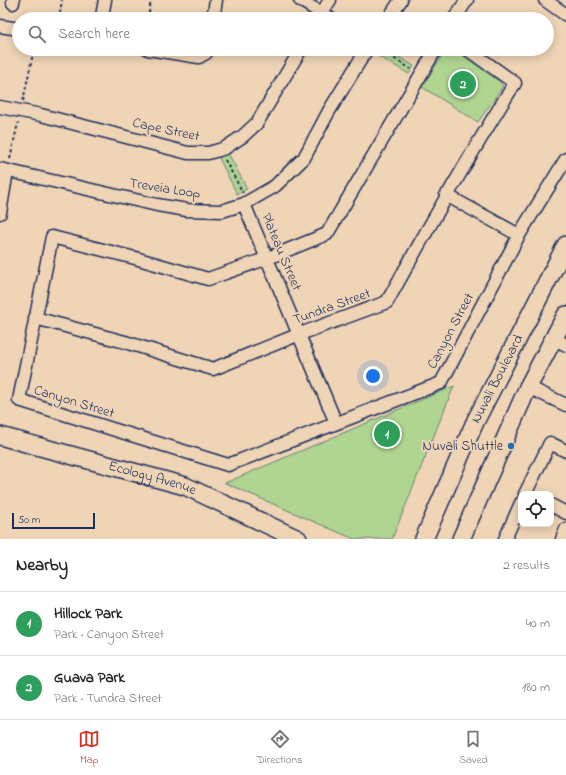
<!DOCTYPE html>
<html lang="en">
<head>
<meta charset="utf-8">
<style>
	:root { --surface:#fff; --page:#f6f6f6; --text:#222; --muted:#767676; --line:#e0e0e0; --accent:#d93025 }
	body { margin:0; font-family:"Indie Flower",sans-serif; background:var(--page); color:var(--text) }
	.controls { position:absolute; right:12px; bottom:12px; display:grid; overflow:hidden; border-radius:8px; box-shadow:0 2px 10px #0003 }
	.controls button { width:36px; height:36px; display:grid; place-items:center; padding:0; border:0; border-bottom:1px solid var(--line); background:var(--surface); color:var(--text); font:20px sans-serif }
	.scale { position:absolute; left:12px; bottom:10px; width:83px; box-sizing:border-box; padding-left:4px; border:2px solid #1b2f5e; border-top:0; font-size:11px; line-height:14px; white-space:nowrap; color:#1b2f5e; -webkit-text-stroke:3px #efd4b6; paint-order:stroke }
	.you { position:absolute; left:373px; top:376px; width:14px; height:14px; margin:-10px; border:3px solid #fff; border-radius:50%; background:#1a73e8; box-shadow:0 0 0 6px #1a73e833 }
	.badge { display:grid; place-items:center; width:26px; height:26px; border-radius:50%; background:var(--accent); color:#fff; font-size:13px; font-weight:700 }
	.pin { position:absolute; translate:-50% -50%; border:2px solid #fff; box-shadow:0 1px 4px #0006 }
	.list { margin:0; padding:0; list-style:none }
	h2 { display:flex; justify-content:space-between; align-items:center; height:52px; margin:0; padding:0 16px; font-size:17px }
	h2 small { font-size:13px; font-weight:400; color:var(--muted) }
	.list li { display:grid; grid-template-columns:26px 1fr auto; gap:12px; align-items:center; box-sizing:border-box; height:64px; padding:0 16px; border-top:1px solid var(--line) }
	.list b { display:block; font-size:15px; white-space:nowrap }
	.list p { margin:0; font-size:13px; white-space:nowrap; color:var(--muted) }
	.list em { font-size:13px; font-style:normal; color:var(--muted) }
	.icon { flex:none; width:22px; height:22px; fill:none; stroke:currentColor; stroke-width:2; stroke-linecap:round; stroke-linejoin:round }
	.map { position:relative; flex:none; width:566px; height:539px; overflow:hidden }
	.search { position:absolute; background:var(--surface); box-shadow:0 2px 10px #0003; left:12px; right:12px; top:12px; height:44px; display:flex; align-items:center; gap:10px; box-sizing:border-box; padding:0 14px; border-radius:22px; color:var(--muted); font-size:15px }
	.sheet { height:180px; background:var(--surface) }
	nav { display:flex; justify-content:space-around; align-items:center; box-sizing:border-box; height:56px; border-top:1px solid var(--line); background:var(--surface); font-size:11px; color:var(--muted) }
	nav a { display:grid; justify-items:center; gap:2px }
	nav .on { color:var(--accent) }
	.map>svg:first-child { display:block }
</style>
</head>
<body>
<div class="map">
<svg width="566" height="539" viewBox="0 0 566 539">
	<rect width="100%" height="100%" fill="#efd4b6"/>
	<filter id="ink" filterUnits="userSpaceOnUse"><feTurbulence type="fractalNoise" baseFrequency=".025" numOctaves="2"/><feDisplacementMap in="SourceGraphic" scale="8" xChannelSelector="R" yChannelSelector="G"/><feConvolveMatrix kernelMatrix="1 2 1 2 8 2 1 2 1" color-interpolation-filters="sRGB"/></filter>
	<g filter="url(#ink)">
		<path fill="#b0d591" stroke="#668278" d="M372,49h13l29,17 -5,8 -38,-22z
			M446,49h8l46,33 3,4 -25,36 -56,-35z
			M227,151l20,38 -10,5 -20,-40z
			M454,386l-62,153h-38l-129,-56z"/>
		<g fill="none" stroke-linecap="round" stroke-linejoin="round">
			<g stroke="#1b2f5e" stroke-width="15">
				<path id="street" d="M300,0l31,19
					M545,0l21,15
					M13,3v-3
					M102,16l3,-16
					M213,19l3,-19
					M318,19l12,-19
					M388,19l13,-19
					M454,19l13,-19
					M0,26l19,3
					M148,49l51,8 7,-4 2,-4
					M436,49l-109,185 -59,24 -60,21 -73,-21 -83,-21 -33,163 209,65 213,-82 78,-148 47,-76
					M0,107l41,8 147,38h20l11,-3 6,-2 18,-12 14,-13 44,-74
					M0,169l157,36 30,5 35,1 22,-7 31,-18 29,-28 25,-47 38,-62
					M446,195l73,40
					M244,204l92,219
					M0,213l7,-42
					M35,318l90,24 88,27 87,-35 87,-32c41,-74 83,-148 128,-219l-48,-34
					M553,338l13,7
					M528,387l38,18
					M525,494l25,-51 16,8
					M551,505l15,8
					M505,539l16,-36
					M562,539l4,-10"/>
			</g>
			<g stroke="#1b2f5e" stroke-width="20">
				<g id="secondary">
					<path id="s1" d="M0,436l185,50 113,53"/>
					<path id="s2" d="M424,539l51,-117 91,-177"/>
					<path d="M461,539l67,-152 38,-72"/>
				</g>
			</g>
			<path stroke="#1b2f5e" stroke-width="2" stroke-dasharray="3 3" stroke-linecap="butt" d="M59,19l3,-19
				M148,19l3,-19
				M379,49l32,20
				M23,101l11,-52
				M10,159l8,-36
				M225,160l18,33"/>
			<use href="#street" stroke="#efd4b6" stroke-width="12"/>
			<use href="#secondary" stroke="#efd4b6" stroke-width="17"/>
		</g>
	</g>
	<circle fill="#1f6fb2" stroke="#efd4b6" stroke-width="1.5" cx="511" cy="446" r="4"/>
	<g text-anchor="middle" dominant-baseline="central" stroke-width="4" stroke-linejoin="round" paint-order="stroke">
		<g font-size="14" fill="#1b2f5e" stroke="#efd4b6">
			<text transform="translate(166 130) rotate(12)">Cape Street</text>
			<text transform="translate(165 189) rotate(9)">Treveia Loop</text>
			<text transform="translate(281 252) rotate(67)">Plateau Street</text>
			<text transform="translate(332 307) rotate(-20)">Tundra Street</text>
			<text transform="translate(451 331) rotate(-62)">Canyon Street</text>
			<text stroke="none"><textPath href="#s2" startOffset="176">Nuvali Boulevard</textPath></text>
			<text transform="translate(74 402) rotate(17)">Canyon Street</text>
			<text stroke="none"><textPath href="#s1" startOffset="158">Ecology Avenue</textPath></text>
		</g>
		<g font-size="14" fill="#1b2f5e" stroke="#efd4b6" text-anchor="end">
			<text x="503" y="446">Nuvali Shuttle</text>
		</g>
	</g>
</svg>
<div class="controls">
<button><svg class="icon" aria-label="locate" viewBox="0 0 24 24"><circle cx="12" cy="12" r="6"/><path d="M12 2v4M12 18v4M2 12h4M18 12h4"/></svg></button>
</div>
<div class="scale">50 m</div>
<div class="you"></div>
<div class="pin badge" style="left:387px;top:434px;background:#2e9e5b">1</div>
<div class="pin badge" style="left:463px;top:84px;background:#2e9e5b">2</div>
<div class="search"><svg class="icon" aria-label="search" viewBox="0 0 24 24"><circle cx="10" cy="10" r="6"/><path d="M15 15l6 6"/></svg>Search here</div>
</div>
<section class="sheet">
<h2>Nearby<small>2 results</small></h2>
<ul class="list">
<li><span class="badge" style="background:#2e9e5b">1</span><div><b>Hillock Park</b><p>Park · Canyon Street</p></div><em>40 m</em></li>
<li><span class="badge" style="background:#2e9e5b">2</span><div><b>Guava Park</b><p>Park · Tundra Street</p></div><em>180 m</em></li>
</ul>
</section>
<nav>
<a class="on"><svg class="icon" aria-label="map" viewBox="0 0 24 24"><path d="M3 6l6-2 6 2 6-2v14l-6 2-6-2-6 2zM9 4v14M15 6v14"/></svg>Map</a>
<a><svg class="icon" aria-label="directions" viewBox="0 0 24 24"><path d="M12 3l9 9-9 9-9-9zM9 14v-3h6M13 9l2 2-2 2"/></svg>Directions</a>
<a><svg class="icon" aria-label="saved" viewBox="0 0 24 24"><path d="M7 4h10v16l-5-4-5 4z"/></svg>Saved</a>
</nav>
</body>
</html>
